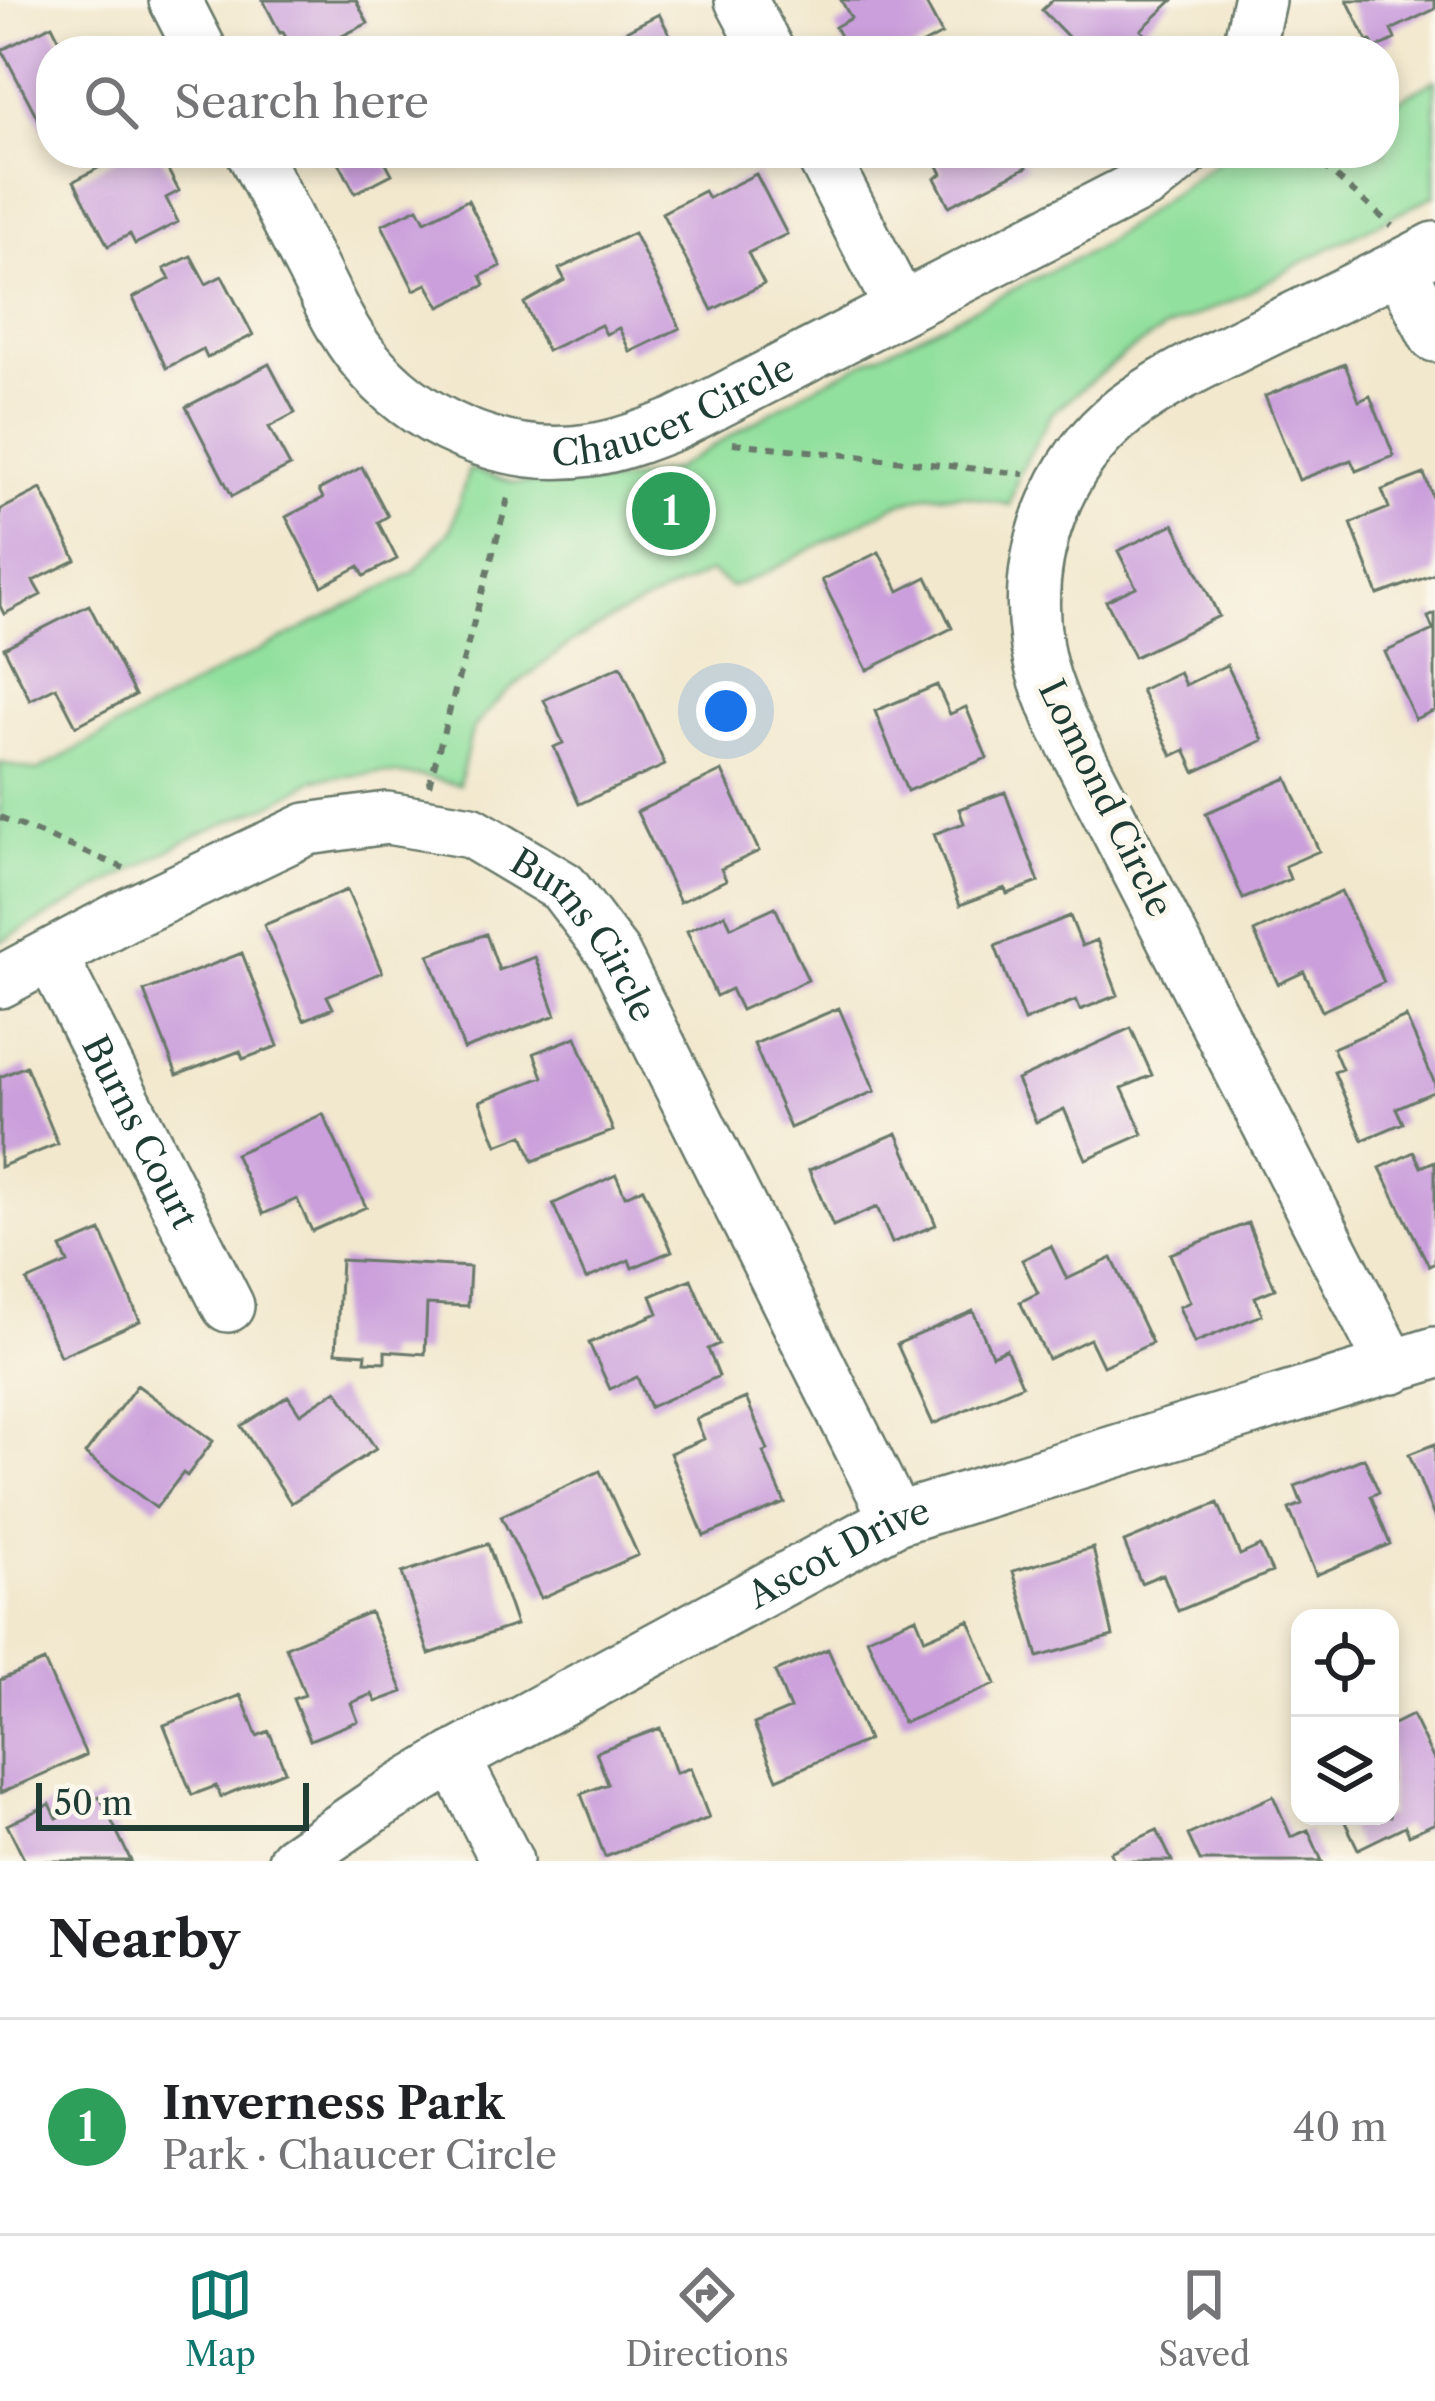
<!DOCTYPE html>
<html lang="en">
<head>
<meta charset="utf-8">
<style>
	:root { --surface:#fff; --page:#f2f2f2; --text:#202124; --muted:#757577; --line:#e0e0e0; --accent:#0f766e }
	body { margin:0; font-family:"Libre Caslon Text",serif; background:var(--page); color:var(--text) }
	.controls { position:absolute; right:36px; bottom:36px; display:grid; overflow:hidden; border-radius:24px; box-shadow:0 6px 18px #0003 }
	.controls button { width:108px; height:108px; display:grid; place-items:center; padding:0; border:0; border-bottom:3px solid var(--line); background:var(--surface); color:var(--text); font:60px sans-serif }
	.scale { position:absolute; left:36px; bottom:30px; width:273px; box-sizing:border-box; padding-left:12px; border:6px solid #1f3d34; border-top:0; font-size:33px; line-height:42px; white-space:nowrap; color:#1f3d34; -webkit-text-stroke:9px #fbf7ec; paint-order:stroke }
	.you { position:absolute; left:726px; top:711px; width:42px; height:42px; margin:-30px; border:9px solid #fff; border-radius:50%; background:#1a73e8; box-shadow:0 0 0 18px #1a73e833 }
	.badge { display:grid; place-items:center; width:78px; height:78px; border-radius:50%; background:var(--accent); color:#fff; font-size:39px; font-weight:700 }
	.pin { position:absolute; translate:-50% -50%; border:6px solid #fff; box-shadow:0 3px 12px #0006 }
	.list { margin:0; padding:0; list-style:none }
	h2 { display:flex; justify-content:space-between; align-items:center; height:156px; margin:0; padding:0 48px; font-size:51px }
	h2 small { font-size:39px; font-weight:400; color:var(--muted) }
	.list li { display:grid; grid-template-columns:78px 1fr auto; gap:36px; align-items:center; box-sizing:border-box; height:216px; padding:0 48px; border-top:3px solid var(--line) }
	.list b { display:block; font-size:45px; white-space:nowrap }
	.list p { margin:0; font-size:39px; white-space:nowrap; color:var(--muted) }
	.list em { font-size:39px; font-style:normal; color:var(--muted) }
	.icon { flex:none; width:66px; height:66px; fill:none; stroke:currentColor; stroke-width:2; stroke-linecap:round; stroke-linejoin:round }
	.map { position:relative; flex:none; width:1435px; height:1861px; overflow:hidden }
	.search { position:absolute; background:var(--surface); box-shadow:0 6px 18px #0003; left:36px; right:36px; top:36px; height:132px; display:flex; align-items:center; gap:30px; box-sizing:border-box; padding:0 42px; border-radius:48px; color:var(--muted); font-size:45px }
	.sheet { height:372px; background:var(--surface) }
	nav { display:flex; justify-content:space-around; align-items:center; box-sizing:border-box; height:168px; border-top:3px solid var(--line); background:var(--surface); font-size:33px; color:var(--muted) }
	nav a { display:grid; justify-items:center; gap:6px }
	nav .on { color:var(--accent) }
	.map>svg:first-child { display:block }
</style>
</head>
<body>
<div class="map">
<svg width="1435" height="1861" viewBox="0 0 1435 1861">
	<rect width="100%" height="100%" fill="#fbf7ec"/>
	<filter id="ink" filterUnits="userSpaceOnUse"><feTurbulence type="fractalNoise" baseFrequency=".00833" numOctaves="2"/><feDisplacementMap in="SourceGraphic" scale="24" xChannelSelector="R" yChannelSelector="G"/><feConvolveMatrix kernelMatrix="1 2 1 2 8 2 1 2 1" color-interpolation-filters="sRGB"/></filter>
	<filter id="wash" filterUnits="userSpaceOnUse"><feTurbulence type="fractalNoise" baseFrequency=".004" numOctaves="4" result="noise"/><feDisplacementMap in="SourceGraphic" scale="48" xChannelSelector="R" yChannelSelector="G"/><feGaussianBlur stdDeviation="2.7" result="paint"/><feColorMatrix in="noise" values="0 0 0 0 0 0 0 0 0 0 0 0 0 0 0 0 0 1.4 0 .05"/><feComposite in="paint" operator="in"/></filter>
	<g filter="url(#wash)">
		<rect width="100%" height="100%" fill="#f2e8ce"/>
		<path fill="#92e09e" stroke="#588e69" stroke-width="3" d="M1435,80v115l-131,66 -70,39 -70,29 -42,27 -70,57 -34,62 -8,30 -48,-10h-35l-32,10 -133,70 -31,12 -21,-15 -93,44 -45,26 -68,52 -32,36 -13,55 -39,-9 -40,-3 -64,6 -41,24 -76,31 -199,108v-179l37,8 194,-106 183,-93 37,-43 18,-60 45,14h99l60,-13 139,-82 285,-140 132,-95h155v-45z"/>
		<g id="blocks">
			<path fill="#ca9fdb" d="M263,0h93l12,23 -34,17 4,9 -4,2h-41l-10,-19 -3,1z
				M841,0h83l18,34 -32,17h-62l-13,-24 16,-9z
				M1053,0h120l-32,30 20,21h-79l-40,-41z
				M1347,0h88v9l-44,21 4,9 -20,10 -4,-8 -3,1z
				M659,14l19,37h-55l7,-4 -8,-14z
				M52,25l13,26h-14v93l-49,-94z
				M114,153h45l20,38 -13,7 12,24 -43,22 -5,-10 -22,12 -34,-65 43,-23z
				M334,153h66l-15,8 7,13 -37,19z
				M914,153h106l7,14 -78,39 -14,-28 7,-4 -9,-19 -15,7z
				M756,174l31,60 -39,19 16,31 -52,26 -50,-97 42,-22 4,7z
				M468,200l33,66 -20,10 4,9 -45,22 -13,-23 -13,6 -32,-65 36,-17 7,13z
				M634,233l46,95 -50,24 -11,-24 -13,6 -5,-9 -54,26 -23,-48 41,-23 -6,-11z
				M191,256l15,28 16,-8 31,59 -46,23 -4,-9 -37,19 -33,-70 37,-19 -6,-10z
				M269,364l26,49 -26,14 21,39 -58,30 -46,-89z
				M1345,364l14,37 11,-5 24,60 -38,15 -5,-11 -52,20 -34,-84z
				M362,467l26,49 -10,6 19,37 -33,17 -5,-10 -37,20 -36,-69 37,-19 -4,-8z
				M1424,474l11,29v71l-57,21 -27,-72 38,-15 -7,-18z
				M41,489l35,71 -43,21 8,14 -37,19 -4,-8v-96z
				M1174,524l45,92 -85,41 -28,-56 30,-14 -18,-36z
				M879,552l20,39 28,-14 25,51 -85,42 -45,-90z
				M89,605l46,90 -59,31 -20,-39 -26,13 -26,-52z
				M1435,614v96l-20,9 -30,-67 48,-22 -5,-13z
				M1227,665l36,75 -68,32 -10,-22 -13,6 -31,-66 38,-18 6,13z
				M621,666l44,99 -86,39 -25,-57 9,-4 -19,-43z
				M937,685l13,29 16,-7 21,51 -80,33 -32,-80z
				M722,771l37,80 -38,18 5,11 -46,22 -43,-90z
				M1287,778l32,73 -34,15 5,13 -47,20 -37,-86z
				M1005,792l34,90 -32,12 -2,-6 -45,17 -26,-71 30,-11 -5,-14z
				M347,890l35,82 -55,24 6,12 -29,12 -40,-95z
				M1341,891l43,91 -62,29 -18,-39 -26,12 -24,-52z
				M775,907l33,73 -67,30 -10,-21 -15,7 -29,-65 38,-17 6,13z
				M1070,916l12,30 15,-6 21,55 -38,15 -4,-10 -52,21 -29,-75z
				M486,934l13,36 36,-13 21,58 -92,34 -35,-94z
				M242,953l36,93 -35,13 -3,-8 -63,24 -33,-84z
				M839,1008l36,83 -85,37 -36,-84z
				M1406,1017l29,67v7l-39,17 7,15 -40,17 -29,-68 8,-3 -9,-21z
				M1131,1028l21,47 -30,13 21,46 -57,25 -22,-50 -28,13 -19,-42z
				M576,1037l37,94 -80,30 -10,-26 -26,10 -17,-44 63,-24 -9,-24z
				M26,1066l32,78 -58,23v-90z
				M323,1114l43,93 -54,24 -15,-32 -34,15 -28,-60z
				M897,1133l39,92 -44,18 -15,-36 -44,19 -24,-56z
				M1414,1152l7,15 14,-6v102l-6,3 -49,-98z
				M616,1175l9,21 18,-8 29,63 -40,17 -3,-8 -43,19 -33,-75z
				M1248,1223l27,66 -20,8 7,18 -68,28 -15,-36 11,-5 -20,-48z
				M101,1231l39,90 -80,35 -33,-75 41,-18 -7,-15z
				M1051,1246l16,33 45,-21 40,85 -49,23 -13,-27 -42,20 -28,-57 18,-9 -16,-33z
				M341,1260l129,7 -2,39 -41,-2 -2,50 -40,-3v11l-20,-1 1,-7 -30,-2z
				M691,1279l28,65 -11,5 11,27 -69,31 -13,-30 -27,12 -21,-46 69,-30 -7,-17z
				M973,1311l19,44 14,-6 16,36 -89,39 -36,-80z
				M137,1385l76,56 -26,35 -4,-3 -27,35 -71,-54z
				M337,1390l39,59 -85,54 -50,-77 47,-30 12,18z
				M746,1398l22,52 -5,2 22,51 -81,33 -34,-83 34,-14 -8,-20z
				M1435,1444v75l-26,-65z
				M1364,1458l15,34 -8,4 19,48 -74,31 -27,-66 13,-5 -7,-18z
				M600,1471l38,84 -97,43 -40,-82z
				M1218,1503l22,52 20,-9 12,26 -94,39 -15,-37 -22,9 -17,-41z
				M488,1544l28,81 -87,29 -27,-81z
				M1093,1548l20,88 -75,21 -25,-86z
				M370,1612l33,80 -27,10 -4,-8 -21,9 7,18 -48,19 -17,-41 12,-4 -19,-48z
				M916,1617l9,22 44,-19 27,64 -93,39 -36,-85z
				M828,1649l40,91 -91,39 -23,-55 36,-15 -15,-37z
				M44,1661l42,94 -86,38v-113z
				M241,1695l16,41 12,-5 16,40 -65,26 -4,-11 -24,9 -28,-70z
				M1412,1715l23,47v61l-26,12 -4,-9 -47,23 -16,-33h48v-90z
				M660,1728l16,45 14,-5 19,50 -104,39 -24,-63 27,-10 -12,-32z
				M1273,1796l18,41 17,-7 14,31h-122l-12,-26z
				M100,1797l31,64h-106l-18,-36 43,-21 7,14z
				M1157,1830l15,31h-57l-5,-9z"/>
		</g>
	</g>
	<g filter="url(#ink)">
		<use href="#blocks" fill-opacity="0" stroke="#69796a" stroke-width="3"/>
		<g fill="none" stroke-linecap="round" stroke-linejoin="round">
			<g stroke="#69796a" stroke-width="56">
				<g id="minor">
					<path d="M175,0l26,51"/>
					<path d="M741,0l27,51"/>
					<path d="M1248,51l11,-51"/>
					<path id="s1" d="M253,153c20,38 39,77 59,115 15,30 29,62 50,88 52,67 142,107 228,94 30,-4 59,-16 87,-27l472,-242 35,-28"/>
					<path d="M821,153l79,154"/>
					<path d="M1400,267l35,69"/>
					<path id="s2" d="M51,955l177,351"/>
					<path id="s3" d="M0,982l122,-65 185,-88 80,-11 84,14 92,55 51,67 282,565"/>
					<path d="M1393,1368l-333,-649c-10,-25 -21,-51 -24,-79 -12,-85 20,-176 89,-230 40,-30 84,-50 128,-72 61,-30 122,-58 182,-90"/>
					<path d="M454,1758l53,103"/>
					<path id="s4" d="M294,1861l88,-60 72,-43 442,-239 539,-166"/>
				</g>
			</g>
			<path stroke="#69796a" stroke-width="6" stroke-dasharray="9 9" stroke-linecap="butt" d="M1309,153l83,73
				M733,443l292,31
				M429,785l81,-294
				M0,817l124,51"/>
			<use href="#minor" stroke="#fff" stroke-width="51"/>
		</g>
	</g>
	<g text-anchor="middle" dominant-baseline="central" stroke-width="10" stroke-linejoin="round" paint-order="stroke">
		<g font-size="36" fill="#1f3d34" stroke="#fbf7ec">
			<text stroke="none"><textPath href="#s1" startOffset="579">Chaucer Circle</textPath></text>
			<text transform="translate(1106 798) rotate(64)">Lomond Circle</text>
			<text stroke="none"><textPath href="#s3" startOffset="666">Burns Circle</textPath></text>
			<text stroke="none"><textPath href="#s2" startOffset="198">Burns Court</textPath></text>
			<text stroke="none"><textPath href="#s4" startOffset="627">Ascot Drive</textPath></text>
		</g>
	</g>
</svg>
<div class="controls">
<button><svg class="icon" aria-label="locate" viewBox="0 0 24 24"><circle cx="12" cy="12" r="6"/><path d="M12 2v4M12 18v4M2 12h4M18 12h4"/></svg></button>
<button><svg class="icon" aria-label="layers" viewBox="0 0 24 24"><path d="M12 4l9 5-9 5-9-5zM3 14l9 5 9-5"/></svg></button>
</div>
<div class="scale">50 m</div>
<div class="you"></div>
<div class="pin badge" style="left:671px;top:511px;background:#2e9e5b">1</div>
<div class="search"><svg class="icon" aria-label="search" viewBox="0 0 24 24"><circle cx="10" cy="10" r="6"/><path d="M15 15l6 6"/></svg>Search here</div>
</div>
<section class="sheet">
<h2>Nearby<small></small></h2>
<ul class="list">
<li><span class="badge" style="background:#2e9e5b">1</span><div><b>Inverness Park</b><p>Park · Chaucer Circle</p></div><em>40 m</em></li>
</ul>
</section>
<nav>
<a class="on"><svg class="icon" aria-label="map" viewBox="0 0 24 24"><path d="M3 6l6-2 6 2 6-2v14l-6 2-6-2-6 2zM9 4v14M15 6v14"/></svg>Map</a>
<a><svg class="icon" aria-label="directions" viewBox="0 0 24 24"><path d="M12 3l9 9-9 9-9-9zM9 14v-3h6M13 9l2 2-2 2"/></svg>Directions</a>
<a><svg class="icon" aria-label="saved" viewBox="0 0 24 24"><path d="M7 4h10v16l-5-4-5 4z"/></svg>Saved</a>
</nav>
</body>
</html>
